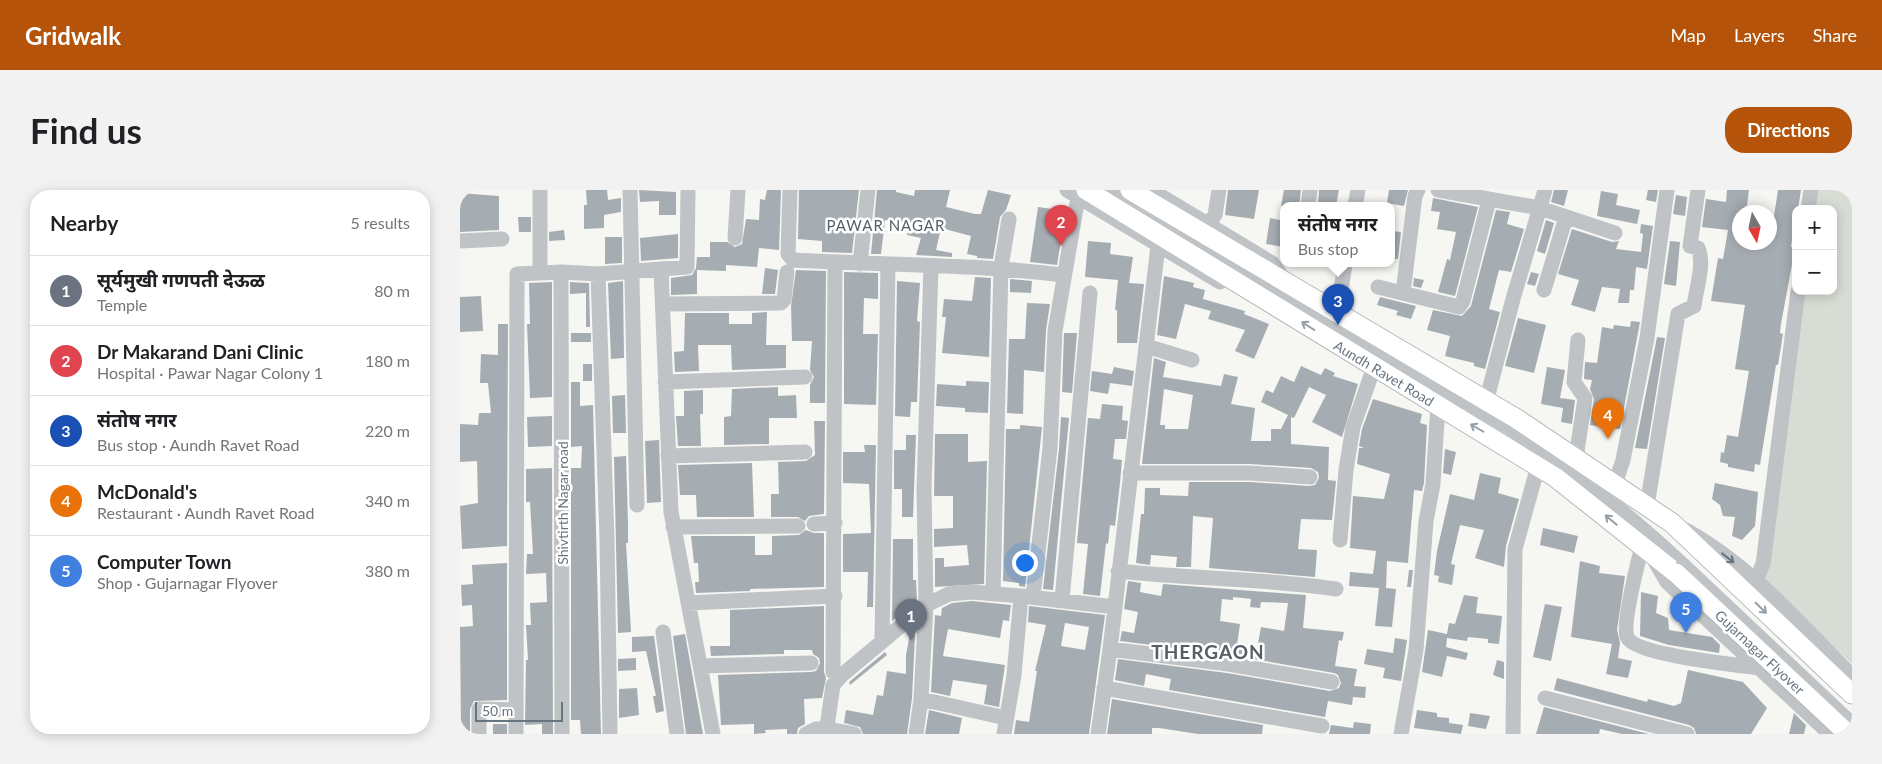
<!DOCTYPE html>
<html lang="en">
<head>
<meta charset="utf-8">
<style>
	:root { --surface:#fff; --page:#f2f2f2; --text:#202124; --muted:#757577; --line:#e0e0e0; --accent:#b45309 }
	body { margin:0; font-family:Lato,"Noto Sans Devanagari",sans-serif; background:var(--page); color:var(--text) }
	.controls { position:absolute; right:15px; top:15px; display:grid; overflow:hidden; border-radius:10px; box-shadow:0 2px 12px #0003 }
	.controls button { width:45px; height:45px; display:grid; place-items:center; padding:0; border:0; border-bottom:1px solid var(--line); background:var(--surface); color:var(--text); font:25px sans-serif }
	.compass { position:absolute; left:1272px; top:15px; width:45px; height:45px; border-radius:50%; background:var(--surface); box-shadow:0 2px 12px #0003; rotate:171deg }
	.scale { position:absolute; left:15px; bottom:12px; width:88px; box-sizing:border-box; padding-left:5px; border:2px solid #677581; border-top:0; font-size:14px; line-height:18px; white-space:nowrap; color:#677581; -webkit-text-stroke:4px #fff; paint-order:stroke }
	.you { position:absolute; left:564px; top:372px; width:18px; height:18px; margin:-12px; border:4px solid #fff; border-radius:50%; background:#1a73e8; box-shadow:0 0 0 8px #1a73e833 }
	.badge { display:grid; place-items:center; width:32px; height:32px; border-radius:50%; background:var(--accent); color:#fff; font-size:16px; font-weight:700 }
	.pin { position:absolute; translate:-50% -41px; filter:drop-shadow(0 1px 2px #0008) }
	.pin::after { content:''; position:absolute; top:26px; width:18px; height:15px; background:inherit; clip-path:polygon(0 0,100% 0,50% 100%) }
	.popup { position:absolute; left:820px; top:12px; width:115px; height:65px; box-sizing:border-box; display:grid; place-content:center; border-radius:10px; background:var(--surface); filter:drop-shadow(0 1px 4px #0005); font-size:16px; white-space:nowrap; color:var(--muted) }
	.popup b { font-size:19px; color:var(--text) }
	.popup::after { content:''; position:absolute; left:50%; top:100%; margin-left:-10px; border:10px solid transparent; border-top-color:var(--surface) }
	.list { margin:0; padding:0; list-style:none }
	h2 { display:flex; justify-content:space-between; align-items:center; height:65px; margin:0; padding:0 20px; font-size:21px }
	h2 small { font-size:16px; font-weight:400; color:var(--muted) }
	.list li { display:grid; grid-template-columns:32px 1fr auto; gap:15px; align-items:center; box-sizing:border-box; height:70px; padding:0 20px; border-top:1px solid var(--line) }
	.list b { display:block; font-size:19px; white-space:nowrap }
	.list p { margin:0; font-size:16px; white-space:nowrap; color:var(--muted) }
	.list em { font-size:16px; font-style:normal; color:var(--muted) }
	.map { position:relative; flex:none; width:1392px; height:544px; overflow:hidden; border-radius:20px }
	header { display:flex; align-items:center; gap:30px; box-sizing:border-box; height:70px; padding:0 25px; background:var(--accent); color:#fff }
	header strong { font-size:24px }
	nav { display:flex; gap:28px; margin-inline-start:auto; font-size:18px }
	.intro { display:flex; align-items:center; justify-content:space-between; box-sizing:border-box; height:120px; padding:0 30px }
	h1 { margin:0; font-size:35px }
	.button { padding:12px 22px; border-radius:20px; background:var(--accent); color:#fff; font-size:18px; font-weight:700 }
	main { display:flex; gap:30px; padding:0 30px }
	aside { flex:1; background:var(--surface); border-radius:20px; box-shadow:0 2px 12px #0003 }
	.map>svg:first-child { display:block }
</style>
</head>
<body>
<header>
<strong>Gridwalk</strong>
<nav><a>Map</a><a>Layers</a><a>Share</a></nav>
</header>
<div class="intro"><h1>Find us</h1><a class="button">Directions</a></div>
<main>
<aside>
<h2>Nearby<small>5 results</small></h2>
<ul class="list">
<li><span class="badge" style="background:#6b7280">1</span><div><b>सूर्यमुखी गणपती देऊळ</b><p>Temple</p></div><em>80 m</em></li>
<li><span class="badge" style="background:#e0444e">2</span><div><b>Dr Makarand Dani Clinic</b><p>Hospital · Pawar Nagar Colony 1</p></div><em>180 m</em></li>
<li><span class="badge" style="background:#1a4fb4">3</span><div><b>संतोष नगर</b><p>Bus stop · Aundh Ravet Road</p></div><em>220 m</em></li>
<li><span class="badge" style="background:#e8710a">4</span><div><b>McDonald's</b><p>Restaurant · Aundh Ravet Road</p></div><em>340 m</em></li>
<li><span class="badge" style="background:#3f7fe0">5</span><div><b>Computer Town</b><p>Shop · Gujarnagar Flyover</p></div><em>380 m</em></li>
</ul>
</aside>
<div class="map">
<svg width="1392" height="544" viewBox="0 0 1392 544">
	<rect width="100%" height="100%" fill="#f6f6f2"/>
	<path fill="#d7dcd4" d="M1358,0h34v474l-90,-84 42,-289h29v-82h-18z"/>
	<path fill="#a6adb2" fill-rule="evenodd" d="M126,0h21l1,10 13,-2v14l-17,3v13l-20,1v-24h3z
		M179,0l37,2v23h-17v-14l-19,1z
		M307,0h14l-2,60 -20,-2 -2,19 -31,-2v6l-29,-1v24l-26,1v-17l21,-3 4,-7 1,-11h13v-15h17l8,5 7,-3 4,-25 13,1 1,-21 5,1z
		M339,0h60l-7,63 -30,-1v-11l-24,-2z
		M417,0h19v2l18,4 1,-6h35l-4,17 29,7h6l7,-24 23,5 -5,15 -6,7 -7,42 -16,-1v-2l-10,-2 4,-18 -30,-8 -5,22 16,3v4l-36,-2 5,-17 -14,-3 3,-11 -25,-4 -4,34h-10z
		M768,0h31l-5,29 -29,-4z
		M824,0h17l-2,16h-18z
		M859,0h20l-3,16 -18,-1z
		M929,0h19l-4,16 -17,-3z
		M1094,0h14l-4,16 -13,-4z
		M1188,0h10l-2,12 -10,-2z
		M1267,0h22l-3,22h-6v30h30l8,-52h23l-3,19h-2l-5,38 4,1 -14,76 -1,9 3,1 -5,31h-2l-16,100 -5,-1 -1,8 -26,-5v-3l-8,-2 1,-10 3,1 3,-18 11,2 11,-66 -14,-2 10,-64 -34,-4 7,-43 5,1 5,-29 -26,-3 4,-28 20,3z
		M1141,1l17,3 -2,11 24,5 -3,14 -40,-8z
		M0,3l39,3v34l-39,2z
		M1216,5l11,2 -2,19 -12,-2z
		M973,8l45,9 -23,89 -17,-4 9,-33 3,1 6,-28 -19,-3 3,-17 -9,-1z
		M578,17l28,4 -9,54 -27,-3z
		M1036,20l14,2 -3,12 17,5 -13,43 -12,-2 -10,39 11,3 -15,57 -11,-3v-3l-29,-7 5,-20 -23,-6 6,-20 29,6 9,-10z
		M58,27h13v15h-12z
		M810,28l14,3v26l-18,-3z
		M1086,30l8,3 -9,31 -8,-3z
		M1181,34l12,2 -6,43 -11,-2 -2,23h-4l-1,13h-11l2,-14 -18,-2 -7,25 -24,-7 8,-25 -21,-6 14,-45 40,13 7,-1 -3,8 25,3 2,-18 -3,-1z
		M104,40l1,10 -16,1v-9z
		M932,41l9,1 -3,27h-6z
		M218,44v24l-37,3 -1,-23z
		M145,47h17v26l-17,1z
		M628,51l23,2 -1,11 23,3 -4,26 15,1 -7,59h-20v-33h-2l3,-30 -33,-3z
		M1210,51l10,1 -4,44 -12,-2z
		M305,78l13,2 -3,24h-13z
		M336,80l30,1 -1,132h-15v-18l4,-8 -4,-7 2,-29h-20l-1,-35z
		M384,82l34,1v26l-14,-1 -1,36h15l-2,71 -32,-1z
		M1071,82l8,2 -4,12 -8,-2z
		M704,86l30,7 -1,4 12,3 -2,9 42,12 -1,3 25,10 -15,35 -19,-8 10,-21 -37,-11 3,-8 -26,-7 -9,35 -19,-4z
		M515,87l16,1 -2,79 -47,-4 4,-36h-4l2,-18 28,2z
		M954,88l10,2 -3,8 -8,-2z
		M550,89l22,2 -1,12 -21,-1z
		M163,91l1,77 -13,1 -3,-76z
		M437,91l23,2 -3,38 3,1 -3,80h-6l-1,15 -15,-1z
		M92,92v115l-22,1 -3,-74h3l-1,-41z
		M110,92l19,1 1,44h-4v-34l-16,1z
		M21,106l2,35 -23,1v-35z
		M920,107l36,9 -5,13 -15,-4 2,-4 -21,-6z
		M567,113l23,1 -4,26 -2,42 -20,-2 -1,44 -16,-1 2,-74h16z
		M307,122l-1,33h20v23l-54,2 -1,-25h-33l1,26 -24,1 -1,-20 10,-1 1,-38h44v11h23v-11z
		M1058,128l28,7 -12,48 -29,-7z
		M1171,131l9,1 -20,107 -30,-4 4,-26 -4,-10 2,-9 -8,-1 1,-17 12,1 5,-36 11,2 1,-4 16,2z
		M38,134h10l-1,222 -45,3 -2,-43 18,-3 -1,-42 -17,1v-38l18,1 1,-12h12l-3,-30h-8l1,-29 17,1z
		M111,143h20v9h-20z
		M604,143h13l-5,60 -10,-1z
		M1197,147l8,1 -18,111 -12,-1z
		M694,168l12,4 -3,15 58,9 3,-12 14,3 -7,27 24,4 -4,33h20v-12h10l7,-14 -27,-13 5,-12 7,3 8,-17 13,6 7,-16 20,9 4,-7 10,5 -2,3 25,8 -16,53 -30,-15 14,-27 -17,-8 -15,31 -3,-1v27l38,3 -1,33 8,1 -4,39 -31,-1 -3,30 19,1 -2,27 -106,-9 4,-50 -20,-2 -2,51h-15l1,-10 -26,-2 -1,10 -14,-2 5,-49h3l1,-26h15v7l28,1 1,-14h61l59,4 6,-1 4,-7 -1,-6 -7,-4 -61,-4h-108zM704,199l29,6 -5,34h-23v-4h-5z
		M123,174h9v17h-9z
		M654,177l20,4 -2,15 -22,-3 -2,11 -18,-3 2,-20 20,3z
		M1087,177l18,3 -5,28 15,2 -3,24 -11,-2 2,-14 -22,-4z
		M506,191l23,1 -1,31 -23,-1v-4l-29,-2 1,-22 29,2z
		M111,192h9v24l13,-1 8,329h-20l-1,-14h-9v-252h10l1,-22 -11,1z
		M318,197v9l18,-1 1,23h-28v26l-45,1v-28l7,-1 1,-27z
		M243,200v24h-3l1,32h-23l-2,-30h8v-25z
		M165,205l1,38h-13l-1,-37z
		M913,209l49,15 -2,9 7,2 -3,58 -2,8 -8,-1 -6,73 -21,-2 -1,27 10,1 -4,38 -17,-1 4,-38 -30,-2 1,-14 23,2 3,-23 -26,-3 3,-52 31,3 6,-25 -33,-10 2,-16h5l-5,-2 3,-17z
		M642,214l21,2 -1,14 6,1 -2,18h-11l-2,20 9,1 -2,23 -5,43 -5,-1 -2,19 -2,-1 -6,53 -17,-2 5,-50 -11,-1 11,-125 12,1z
		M92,226v30l-24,1 -1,-30z
		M601,227l8,1 -16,172 -10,-1 16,-140z
		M354,231h11l-1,93 -15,2 -4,5 -7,-4h-27v-23h8l-1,-32 28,-1 9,-6z
		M560,235l22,2 -17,160 -6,-1v-3l-16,-2 3,-152h14z
		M475,244h33v28l19,-1 -3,123 -49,3v-29h9v9l25,-2 -2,-20 -33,2v-18l19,-1v-32h-19z
		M446,245h10l-3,82h-11v-28h-8v-39h12z
		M199,250l2,62 -14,1 -2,-62z
		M404,255h12l-3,162h-6l1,-35h-25v-38l28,-1 -2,-49 -26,-1v-31h22z
		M985,259l11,3 -5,23 -8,-2z
		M166,266l2,68v19h-2l5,89 -13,1 -4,-176z
		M292,273l2,54h-57l-1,-22h-16l-2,-30z
		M92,278l1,266h-11v-10l-17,1 1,-65h2l-2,-35h5l-1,-22 17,-1 -1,-29 -20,1 1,-20h6l-3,-52h-4v-33z
		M1020,283l21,5 -3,15 21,6 -13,47 -2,21 -29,-9 9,-28 -24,-5 -9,39 4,1 -3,20 -14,-3 1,-6 -5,-1 3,-24 13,-57 24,6z
		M1255,293l43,9 -3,34 -13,14 -10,-4 3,-19 -12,-1 -3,-11 -8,-6z
		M1083,338l35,8 -4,17 -34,-8z
		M346,340l8,3h10v54l-74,2v2l-54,2 -1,-11h4l-1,-19h-4l-3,-27h64v19h17v-19l27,-1z
		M433,349h20v41h3l1,21 -25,20z
		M1120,371l20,5 -1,7 26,3 -8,54 3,13 -2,15 14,3 -4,17 -22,-4 6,-30 -41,-7z
		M47,373v137l-33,1 -4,8v25h-9l-1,-107 13,-1 -1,-21 -10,1 -1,-21 12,-1 -1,-19z
		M949,380h4l-2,17h-4z
		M668,391l13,2 -1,9 21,4 2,-12 143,11 -3,33 41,4 -2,9 -3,-1 -4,26 22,3 -3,17 12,1 -1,11 -12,-1 -1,8 -24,-4 -3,16 -156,-27 2,-11 -25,-5 -2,12 -29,-6 3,-21 109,14 103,18 9,-3 2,-5 -3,-8 -4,-2 -104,-18 -110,-14 2,-10 12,2 4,-21 -14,-3zM773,407l18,2 -1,8 10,1 1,-6 27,1 -4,28 -23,-4 -4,22 -20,-4 3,-21 -20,-3 2,-22 11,1z
		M1181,402l17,4 -2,17 12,5 1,12 43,7 8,8 -1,8 -50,-8 -29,-9z
		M1004,405l14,2 -2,16 26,3 -3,28 -11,-1v-4l-20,-2 -1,4 -20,-3 -1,9 22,6 -2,7 -19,-4 -5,21 -20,-5 6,-42 19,4 2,-11 6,1z
		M512,411l39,4 -2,16 -6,-1 -3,18 -52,-9 -5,27 62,9 -6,42 -15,-3 3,-19 -34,-5 -3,16 -19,-4 4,-77 6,1 1,-8 10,-5z
		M1085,414l17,3 -11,54 -18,-4z
		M364,416v66l2,6 -4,20 -18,1 1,25 -7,4 -1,6h-10v-5l-22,1 1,3 -12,1v-10l-33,1 -3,-50 93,-3 5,-1 4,-8 -1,-5 -6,-4 -1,-4h-28v4l-73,2 -1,-10h20v-36z
		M569,416l76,9 -16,119h-75l2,-14 13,2 8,-51h-2l11,-46 -18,-3zM605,433l24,4 -4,23 -24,-4z
		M225,444l18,100h-17l-13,-98z
		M450,444l5,1 -3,63 -5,36h-44l-3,-7 -16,-4 2,-13 27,5 4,-20 6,1 4,-25 19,3v-19z
		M194,446l10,75 -8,2 -3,-17h3l-10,-45 -14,1v-15z
		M935,448l12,2 -6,41 -18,-3 2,-10 -21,-4 3,-15 26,4z
		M425,462l2,3 -37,30 -1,-3z
		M176,468v12l-18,1v-12z
		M1037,470l7,2v17l-11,-4z
		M1228,480l55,12 24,26 -16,26h-55l-2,-6 -5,-3 -135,-35 3,-12 90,24 1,-3 26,7 7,-3z
		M177,498l2,27 -20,3v-29z
		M652,509l151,26 -1,9h-64l-39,-6h-7v6h-45z
		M1084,517l105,27h-27l-22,-5 -1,5h-63z
		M469,520l33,8 -3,16h-34z
		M957,520l20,3v4l12,1v5l14,2 -2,9 -47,-6z
		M1010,523l20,3 -4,13 -18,-3z
		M1334,523l12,12 -2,9h-15z
		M894,532l17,2 -1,10h-41l2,-9 22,3z
		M33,534h14v10h-14z"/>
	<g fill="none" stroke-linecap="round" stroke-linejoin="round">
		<g stroke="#b3b7ba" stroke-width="21">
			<path id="major" d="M626,0l469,287 121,96
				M670,0l387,229 155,104 180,171"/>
		</g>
		<path stroke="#bfc3c6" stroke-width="15" d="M170,0l7,315
			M330,0l-2,64 5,6c90,5 181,4 270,15
			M607,0l153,92
			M647,0l403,238c62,42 119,86 173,137
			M691,0l121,73 12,16
			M978,0l102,18 75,25
			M848,16l2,-16
			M895,16l3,-16
			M1348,19l3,-19
			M748,34l7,-9 4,-25
			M275,48l3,-48
			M0,51l42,-2
			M400,74l8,-74
			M201,79l10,243 42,222
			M101,82l1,462
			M80,83v-83
			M138,84l89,-7 1,-77
			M918,97l81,20 4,-6 26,-101
			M1084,100l22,-73
			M943,103l12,-97 3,-6
			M203,114l118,-1 3,-3 3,-28
			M871,119l10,-19 4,-26
			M686,156l46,14
			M205,192l140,-5
			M1026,212l27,-103 32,-109
			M208,266l137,-4
			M1116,268l9,-60 -11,-16 4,-42
			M670,283h120l60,4
			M1155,294l8,-24 24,-122 20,-148
			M1187,316l31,-192 16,-8c2,-17 11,-42 4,-58l-8,-2 8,-56
			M354,334l21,-1
			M213,337l125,-1
			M1226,340c65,36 114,94 166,146
			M880,350l6,-70 7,-43 21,-60
			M1182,356c-4,16 -20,78 -15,91 8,18 111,28 133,31
			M1193,368l14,24 163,152
			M658,381c72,8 145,7 218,18
			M1296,390l7,-16 3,-23 32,-250
			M533,404l8,-327 8,-48
			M573,407l17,-149 5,-117 23,-134
			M602,410l28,-307
			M228,413l147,-7
			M203,442l14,102
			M422,451l6,-376
			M650,459l118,15 104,18
			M241,476l110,-3
			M382,485l84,-70 23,-11 23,-2 49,4 94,11
			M644,498l218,38
			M1085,508l142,36
			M461,509l85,19
			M366,539l28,5
			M19,544v-25l37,1
			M56,544l1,-460 44,-2 37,2 9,265 3,195
			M346,544l10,-5 11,-1
			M366,544l7,-49 9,-10 -9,-3 2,-409
			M456,544l5,-35 5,-94 -2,-116 7,-222
			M544,544l10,-59 7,-79
			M638,544l12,-85 48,-403
			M941,544l15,-84 10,-129 7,-37 5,-79
			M1053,544l2,-185 23,-83"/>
		<use href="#major" stroke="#fff" stroke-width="19"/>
		<g stroke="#b3b7ba" stroke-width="21" stroke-linecap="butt">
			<path id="major-bridge" d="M1216,383l172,161"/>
		</g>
		<path stroke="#bfc3c6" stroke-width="15" d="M1223,375l169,159"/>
		<use href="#major-bridge" stroke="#fff" stroke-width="19"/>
	</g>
	<defs><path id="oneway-shaft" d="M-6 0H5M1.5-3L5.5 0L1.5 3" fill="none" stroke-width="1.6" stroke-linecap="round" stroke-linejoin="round" transform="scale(1.25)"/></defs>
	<g stroke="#959ea7">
		<use href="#oneway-shaft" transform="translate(848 136) rotate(-148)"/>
		<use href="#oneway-shaft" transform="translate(1017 238) rotate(-150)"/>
		<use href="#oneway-shaft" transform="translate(1151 330) rotate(-140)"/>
		<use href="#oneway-shaft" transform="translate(1301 418) rotate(44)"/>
	</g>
	<use stroke="#677581" href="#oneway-shaft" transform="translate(1268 368) rotate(38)"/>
	<g text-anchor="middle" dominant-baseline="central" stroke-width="5" stroke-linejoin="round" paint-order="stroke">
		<g font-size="14" fill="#677581" stroke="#fff">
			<text transform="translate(924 183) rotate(31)">Aundh Ravet Road</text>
			<text transform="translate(102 313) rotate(-90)">Shivtirth Nagar road</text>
			<text transform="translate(1300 462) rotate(43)">Gujarnagar Flyover</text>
		</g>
		<g font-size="15" letter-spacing="1" fill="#545e67" stroke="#fff">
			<text x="426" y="35">PAWAR NAGAR</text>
		</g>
		<g font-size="19" font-weight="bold" letter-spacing="1" fill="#545e67" stroke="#fff">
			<text x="748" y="461">THERGAON</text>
		</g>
	</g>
</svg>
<div class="controls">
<button>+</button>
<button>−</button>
</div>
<svg class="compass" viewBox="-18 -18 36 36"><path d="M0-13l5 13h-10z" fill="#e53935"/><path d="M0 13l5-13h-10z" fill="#757577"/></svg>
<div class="scale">50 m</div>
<div class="you"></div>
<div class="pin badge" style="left:451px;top:450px;background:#6b7280">1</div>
<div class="pin badge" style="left:601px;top:56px;background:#e0444e">2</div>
<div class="pin badge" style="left:878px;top:135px;background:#1a4fb4">3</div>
<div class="popup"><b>संतोष नगर</b>Bus stop</div>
<div class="pin badge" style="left:1148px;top:249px;background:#e8710a">4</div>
<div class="pin badge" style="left:1226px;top:443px;background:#3f7fe0">5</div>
</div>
</main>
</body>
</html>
